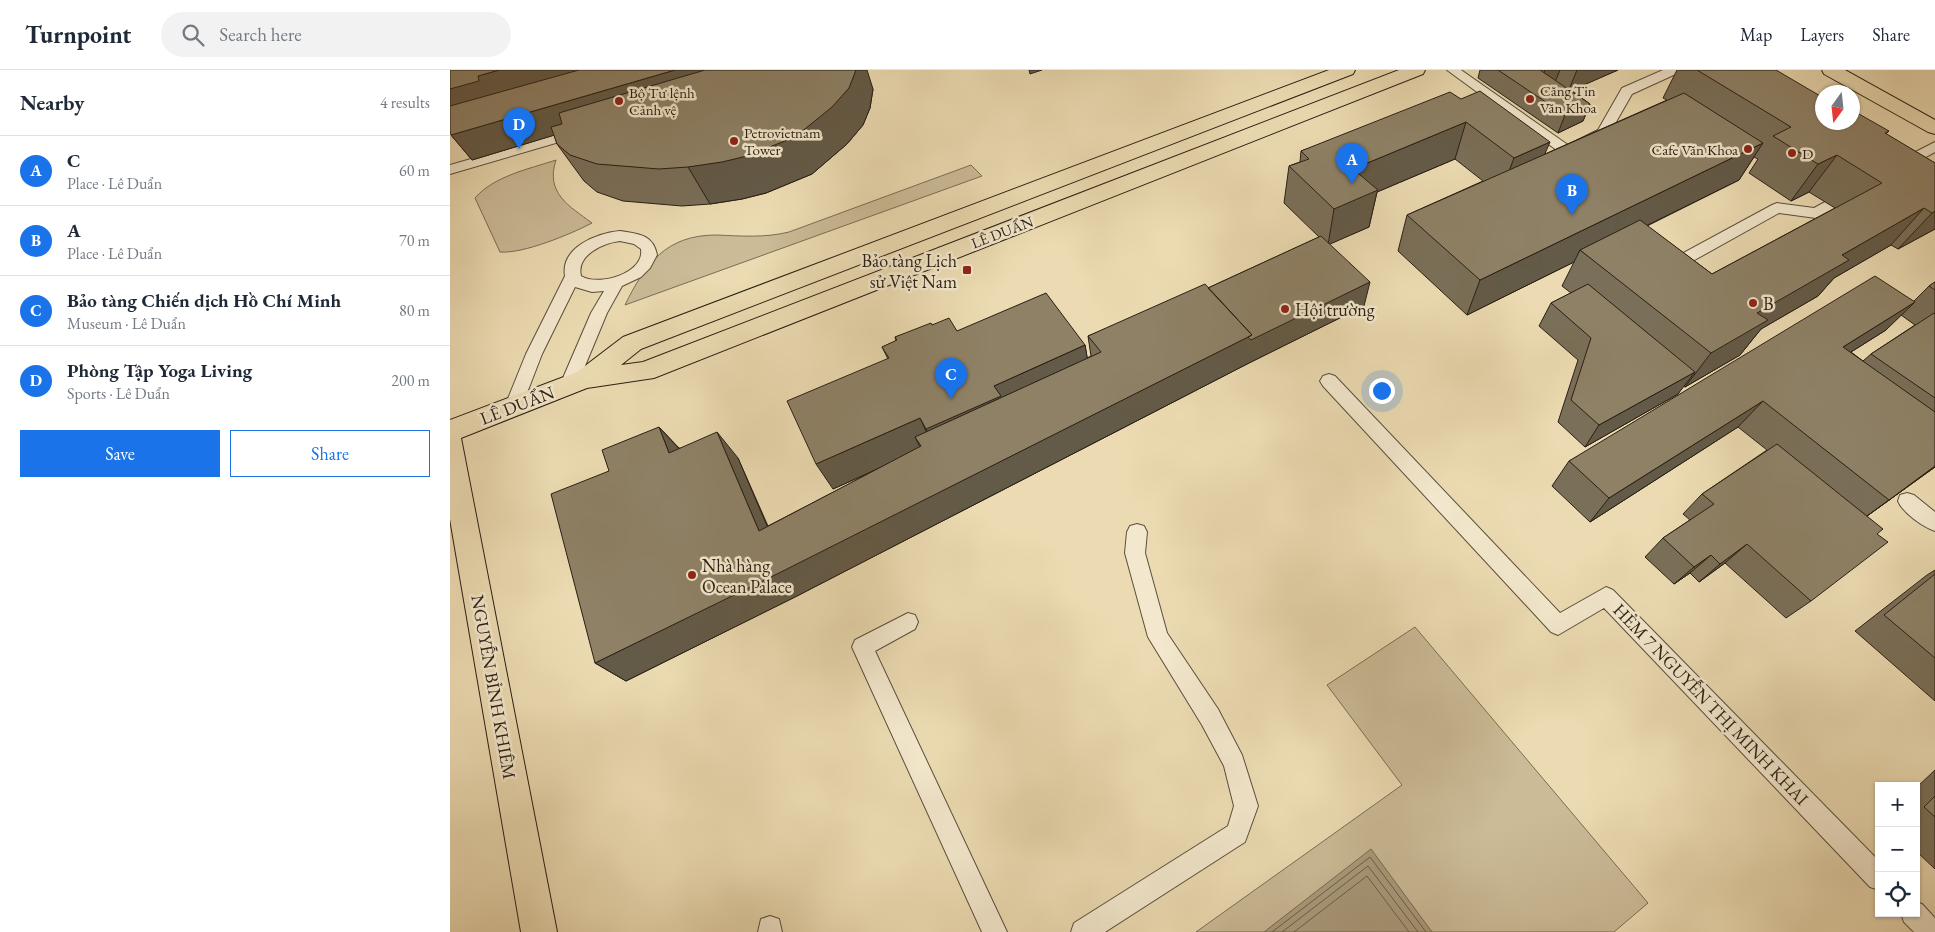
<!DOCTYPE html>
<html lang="en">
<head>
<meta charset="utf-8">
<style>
	:root { --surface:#fff; --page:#f2f2f3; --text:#1f2937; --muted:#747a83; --line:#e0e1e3; --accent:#1a73e8 }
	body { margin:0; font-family:"EB Garamond",serif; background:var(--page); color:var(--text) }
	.controls { position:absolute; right:15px; bottom:15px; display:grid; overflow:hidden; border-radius:0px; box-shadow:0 1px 4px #0004 }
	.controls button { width:45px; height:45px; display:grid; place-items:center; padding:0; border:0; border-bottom:1px solid var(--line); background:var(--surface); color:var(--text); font:25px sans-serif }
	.compass { position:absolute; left:1365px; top:15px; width:45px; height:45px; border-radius:50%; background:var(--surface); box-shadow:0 1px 4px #0004; rotate:195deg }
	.you { position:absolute; left:931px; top:320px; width:18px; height:18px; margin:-12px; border:4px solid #fff; border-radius:50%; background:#1a73e8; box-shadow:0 0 0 8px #1a73e833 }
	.badge { display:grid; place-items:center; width:32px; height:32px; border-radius:50%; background:var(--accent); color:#fff; font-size:16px; font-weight:700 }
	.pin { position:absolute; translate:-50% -41px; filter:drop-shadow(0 1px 2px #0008) }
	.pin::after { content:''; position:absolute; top:26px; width:18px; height:15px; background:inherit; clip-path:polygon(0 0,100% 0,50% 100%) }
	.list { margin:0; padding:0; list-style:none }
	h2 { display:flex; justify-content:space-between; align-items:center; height:65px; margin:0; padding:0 20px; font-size:21px }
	h2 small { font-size:16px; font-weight:400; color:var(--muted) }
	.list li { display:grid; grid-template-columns:32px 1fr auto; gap:15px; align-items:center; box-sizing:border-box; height:70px; padding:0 20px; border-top:1px solid var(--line) }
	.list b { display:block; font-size:19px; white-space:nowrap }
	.list p { margin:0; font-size:16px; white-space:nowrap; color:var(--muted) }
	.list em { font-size:16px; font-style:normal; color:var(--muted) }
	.actions { display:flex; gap:10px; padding:15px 20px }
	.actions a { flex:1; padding:11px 0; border:1px solid var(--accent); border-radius:0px; text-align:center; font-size:18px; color:var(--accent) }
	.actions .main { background:var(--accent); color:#fff }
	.icon { flex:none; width:28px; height:28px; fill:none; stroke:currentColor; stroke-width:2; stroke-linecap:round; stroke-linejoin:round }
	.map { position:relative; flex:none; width:1485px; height:862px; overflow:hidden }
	header { display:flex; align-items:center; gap:30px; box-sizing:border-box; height:70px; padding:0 25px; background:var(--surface); border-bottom:1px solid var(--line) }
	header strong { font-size:24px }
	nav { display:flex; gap:28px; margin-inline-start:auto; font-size:18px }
	.search { width:350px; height:45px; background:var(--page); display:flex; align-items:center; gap:12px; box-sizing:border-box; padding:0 18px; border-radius:28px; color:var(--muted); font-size:19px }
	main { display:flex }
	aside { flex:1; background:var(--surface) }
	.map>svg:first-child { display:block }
</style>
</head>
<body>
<header>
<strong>Turnpoint</strong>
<div class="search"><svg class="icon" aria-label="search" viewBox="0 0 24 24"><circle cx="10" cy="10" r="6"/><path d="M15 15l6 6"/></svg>Search here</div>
<nav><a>Map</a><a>Layers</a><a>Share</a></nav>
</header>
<main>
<aside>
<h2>Nearby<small>4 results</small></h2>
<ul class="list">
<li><span class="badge">A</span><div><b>C</b><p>Place · Lê Duẩn</p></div><em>60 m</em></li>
<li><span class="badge">B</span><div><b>A</b><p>Place · Lê Duẩn</p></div><em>70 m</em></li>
<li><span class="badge">C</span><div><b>Bảo tàng Chiến dịch Hồ Chí Minh</b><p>Museum · Lê Duẩn</p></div><em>80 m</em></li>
<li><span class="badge">D</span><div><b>Phòng Tập Yoga Living</b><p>Sports · Lê Duẩn</p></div><em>200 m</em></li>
</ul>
<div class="actions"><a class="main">Save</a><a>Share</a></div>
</aside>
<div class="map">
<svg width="1485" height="862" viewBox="0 0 1485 862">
	<rect width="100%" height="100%" fill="#ecdbb2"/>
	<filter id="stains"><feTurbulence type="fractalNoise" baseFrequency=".004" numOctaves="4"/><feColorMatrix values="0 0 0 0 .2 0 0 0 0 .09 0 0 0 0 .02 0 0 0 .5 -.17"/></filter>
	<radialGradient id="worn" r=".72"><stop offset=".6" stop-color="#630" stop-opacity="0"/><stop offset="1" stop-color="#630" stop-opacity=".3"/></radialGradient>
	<path fill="#cbbb97" stroke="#7a6d56" d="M106,90c-11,33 13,46 36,63 -21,11 -69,31 -92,29l-25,-54c19,-22 54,-29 81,-38z
		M521,95l11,11 -357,129c20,-41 41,-70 91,-70 25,1 49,3 73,-3z
		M965,557l233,276 -34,29h-418l206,-147 -75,-100z"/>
	<path fill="#aa9b7c" stroke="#766952" d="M921,779l61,83h-168z"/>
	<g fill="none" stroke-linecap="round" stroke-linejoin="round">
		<path stroke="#6a5d48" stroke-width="1" d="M822,862l98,-75 56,75
			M832,862l86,-66 50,66
			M844,862l73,-56 42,56"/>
		<g stroke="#5a4e3c" stroke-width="2">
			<path id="service" d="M997,0h14l107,75 30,-15 24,-42 41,-18h17l-2,3 -46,21 -24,42 -41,19 -5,-1z
				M128,58l7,4 -2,3 -133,39v-9z
				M1485,72v10l-31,17h-10l-2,-3 2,-3z
				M1401,118l5,2 2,3 -2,3 -35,20 -5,2 -37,-5 -106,59 -5,1 -5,-1 -3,-4 3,-4 109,-59 5,-2 37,5z
				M170,161c18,3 33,3 37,24l-7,13 -9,9 -19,9 -15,27 -32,77 -6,2 -6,-2 -3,-5 31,-72 13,-22 -12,1 -17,-5 -33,67 -22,57 -6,2 -6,-2 -3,-5 21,-52 39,-78c-5,-29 33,-43 55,-45zM170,171l14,3 7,5c4,24 -42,38 -60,27 -5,-21 22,-33 39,-35z
				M879,304l6,2 225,237 46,-26 7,3 266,271v29l-9,-3 -266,-279 -46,27 -7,-3 -228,-246 -3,-5 3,-5z
				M1457,423l7,2 21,17v19c-12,-4 -32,-18 -37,-30l2,-6z
				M687,454l7,2 3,6 -2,21 22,80 51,76 24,46 16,51 -13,36 -140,90h-34l3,-9 154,-97 6,-20 -10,-40 -22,-41 -54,-88 -23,-84 2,-21 3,-6z
				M458,543l7,2 3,7 -3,7 -40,22 132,281h-25l-130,-285 3,-7z
				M1466,832l6,2 13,14v14h-21l-10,-10 -3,-9h15z
				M320,846l9,3 3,13h-24l3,-13z"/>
		</g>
		<g stroke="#291f14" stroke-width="2">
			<path id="primary" d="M879,0h26l-2,4 -712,275 -20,16 22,-3 756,-292h26l-2,4 -769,304 -67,10 -126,50 96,494h-36l-71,-413v-99l127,-48 46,-35z
				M1372,0h23l90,50v14l-7,-2 -104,-58z"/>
		</g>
		<use href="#service" fill="#f3e8cd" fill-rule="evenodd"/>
		<use href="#primary" fill="#ecdbb2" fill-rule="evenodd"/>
	</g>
	<path fill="#7a6f58" stroke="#291f14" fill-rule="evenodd" d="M1030,0h138l-47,20 19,14 -7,17 -25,12 -80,-55z
		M1227,0h99l46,52 67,9 -3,3 49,29v66l-37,20 -7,-4 -57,33 -16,18 -57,33 -21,26 -55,32 -2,-1 -5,8 -93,53 -27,-25 20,-62 -39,-34 12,-23 20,-10 -9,-7 12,-24 -107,53 -69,-64 9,-36 76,-34 -28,-22 -78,33 -8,35 -40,17 35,62 -115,57 -452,233 -171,85 -31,-18 14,-192 50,-44 20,21 59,10 30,68 110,-57 -45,20 55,-130 -6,-12 14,-6 -1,-4 37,-12 25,6 128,14 2,13 4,-2 -3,-20 120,-48 111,-51 -35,-34 5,-37 11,-4 1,-11 160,-52 84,55 122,-54 -4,-2zM1304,87l4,2 -9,14 42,28 18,-9 26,16 -123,66 -65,-48 92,-46z
		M423,19l-3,19 -7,17 -16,19 -35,30 -46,19 -24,6 -32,5 -28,2 -59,-5 -26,-9 -13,-11 -27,-37 -3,-9 -82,25 -21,-25z
		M1485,212v185l-68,49 10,18 -66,67 -25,17 -61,-55 -26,19 -9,-9 -16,11 -29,-27 18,-19 27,-18 -7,-6 19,-20 65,-44 -29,-23 -148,95 -38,-36 17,-25 345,-160 15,-15zM1451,245l14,10 -44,29 -8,7 -12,-9 35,-22z
		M1485,500v131l-80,-70 72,-56z
		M1485,700v99l-19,-18v-63z"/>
	<path fill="#635a47" stroke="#291f14" d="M49,0h104l-153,41v-22l28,-13z
		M225,0h95l-298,90 -21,-25z
		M406,0h11l6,19 -3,19 -7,17 -16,19 -35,30 -46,19 -24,6 -32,5 -22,-37z
		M579,0h13l-12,4z
		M1095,0h15l-5,12 -17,8z
		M1127,0h41l-50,22z
		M1140,34l-7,17 -25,12 7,-18z
		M1016,52l-11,37 -78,33 -8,35 -41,18 6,-36 19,-40z
		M1100,72l-16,37 -34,16 14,-37z
		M1313,73l-24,37 -152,75 -7,-5 -6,12 -107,53 13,-35z
		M1387,85l-28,37 -18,9 27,-37z
		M1474,138l-33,37 -57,33 -16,18 -57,33 -21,26 -55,32 26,-34 46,-40 85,-58z
		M1485,141v18l-37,20 34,-36z
		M920,212l-6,24 -115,57 -452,233 -171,85 -31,-18 657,-328z
		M1465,232l-29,28 -70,44 27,-27z
		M635,275l5,28 -153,82 -11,-26 68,-43z
		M1245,302l-17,22 -93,53 14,-22z
		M1313,331l-25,26 -148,95 19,-24z
		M470,348l12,26 -17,-7 6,12 -88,40 -17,-25z
		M209,357l24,26h-14z
		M267,362l21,26 41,96 -20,-23z
		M1485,396v1l-79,57 33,-24z
		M1297,474l-22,19 -26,19 21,-18z
		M1261,485l-21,18 -16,11 20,-17z"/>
	<path fill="#8e8166" stroke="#291f14" d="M0,0h49l-21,6 1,5 -29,8z
		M129,0h96l-224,65 -1,-5v-24z
		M255,0h151l-7,18 -17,19 -37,30 -48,19 -25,6 -34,5 -29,2 -62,-5 -27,-9 -13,-11 -6,-17 11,-3 -3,-11z
		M1048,0h42l50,34 -25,11z
		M1247,0h79l46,27v25h30v-12l37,21 -4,2 50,30v48l-3,2 -8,-5 -82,47 7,5 -92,53 11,7 -57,33 -131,-103 60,-30 72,54 170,-91 -45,-28 -19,9 -45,-28 18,-9z
		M1030,21l70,51 -36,16 -48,-36 -113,47 25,21 -44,19 -45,-43 20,-7 -8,-8 149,-59 11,7z
		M1234,23l79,50 -283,137 -73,-65z
		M871,166l49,46 -119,58 -3,-3 4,-2 -44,-47z
		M1425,206l40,26 -72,45 92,65v54l-46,34 -126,-99 -154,97 -40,-37z
		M1485,212v8l-6,-4z
		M755,214l47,51 -475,239 -182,89 -44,-169 58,-23 -7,-21 57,-23 10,26 48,-21 42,99 162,-85 -6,-9 186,-85 -13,-16z
		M1138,214l107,88 -96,53 -28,-25 20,-62 -40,-35z
		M596,223l39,52 -91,41 7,10 -75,33 -6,-11 -104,46 -29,-63 102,-43 -7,-11 15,-7 -2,-3 36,-14 1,2 17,-7 8,13z
		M1484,243l1,1v84l-64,-44z
		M1327,374l106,85 -6,5 11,8 -77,59 -64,-57 -27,20 -9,-9 -17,12 -31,-29 51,-34 -12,-10z
		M1485,504v84l-51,-43z
		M1485,726v21l-11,-10z"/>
	<g fill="#8f2418" stroke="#f3e8cd" stroke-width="2">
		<circle cx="1080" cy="29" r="5"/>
		<circle cx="169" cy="31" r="5"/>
		<circle cx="284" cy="71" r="5"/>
		<circle cx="1298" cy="79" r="5"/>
		<circle cx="1342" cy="83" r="5"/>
		<rect x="512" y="195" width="10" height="10" rx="2.5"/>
		<circle cx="1303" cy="233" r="5"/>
		<circle cx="835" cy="239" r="5"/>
		<circle cx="242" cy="505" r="5"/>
	</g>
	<g text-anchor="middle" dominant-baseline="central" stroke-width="5" stroke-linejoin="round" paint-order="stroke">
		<g font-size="15" fill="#291f14" stroke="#f3e8cd" text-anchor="start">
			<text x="1090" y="20">Căng Tin<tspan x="1090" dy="17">Văn Khoa</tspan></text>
			<text x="179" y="22">Bộ Tư lệnh<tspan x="179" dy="17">Cảnh vệ</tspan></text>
			<text x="294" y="62">Petrovietnam<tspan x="294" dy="17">Tower</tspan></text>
			<text x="1288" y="79" text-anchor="end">Cafe Văn Khoa</text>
			<text x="1352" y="83">D</text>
		</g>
		<g font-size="15" fill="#291f14" stroke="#f3e8cd">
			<text transform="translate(552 162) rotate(-21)">LÊ DUẨN</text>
		</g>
		<g font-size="18" fill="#291f14" stroke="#f3e8cd" text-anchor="start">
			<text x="507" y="190" text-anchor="end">Bảo tàng Lịch<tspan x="507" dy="21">sử Việt Nam</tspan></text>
			<text x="1313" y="233">B</text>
			<text x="845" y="239">Hội trường</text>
			<text x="252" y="495">Nhà hàng<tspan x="252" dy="21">Ocean Palace</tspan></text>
		</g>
		<g font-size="18" fill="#291f14" stroke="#f3e8cd">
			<text transform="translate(67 335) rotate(-21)">LÊ DUẨN</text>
			<text transform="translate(44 617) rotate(80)">NGUYỄN BỈNH KHIÊM</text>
			<text transform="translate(1261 634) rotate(46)">HẺM 7 NGUYỄN THỊ MINH KHAI</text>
		</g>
	</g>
	<rect width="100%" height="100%" filter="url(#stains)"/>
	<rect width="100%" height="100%" fill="url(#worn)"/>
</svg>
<div class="controls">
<button>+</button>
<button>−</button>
<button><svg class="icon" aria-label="locate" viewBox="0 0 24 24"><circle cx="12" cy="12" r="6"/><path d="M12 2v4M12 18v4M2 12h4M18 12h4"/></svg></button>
</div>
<svg class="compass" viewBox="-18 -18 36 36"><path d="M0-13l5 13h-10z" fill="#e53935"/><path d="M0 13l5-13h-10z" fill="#747a83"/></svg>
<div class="you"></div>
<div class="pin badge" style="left:902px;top:114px">A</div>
<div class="pin badge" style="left:1122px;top:145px">B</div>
<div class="pin badge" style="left:501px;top:329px">C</div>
<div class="pin badge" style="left:69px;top:79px">D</div>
</div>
</main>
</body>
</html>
